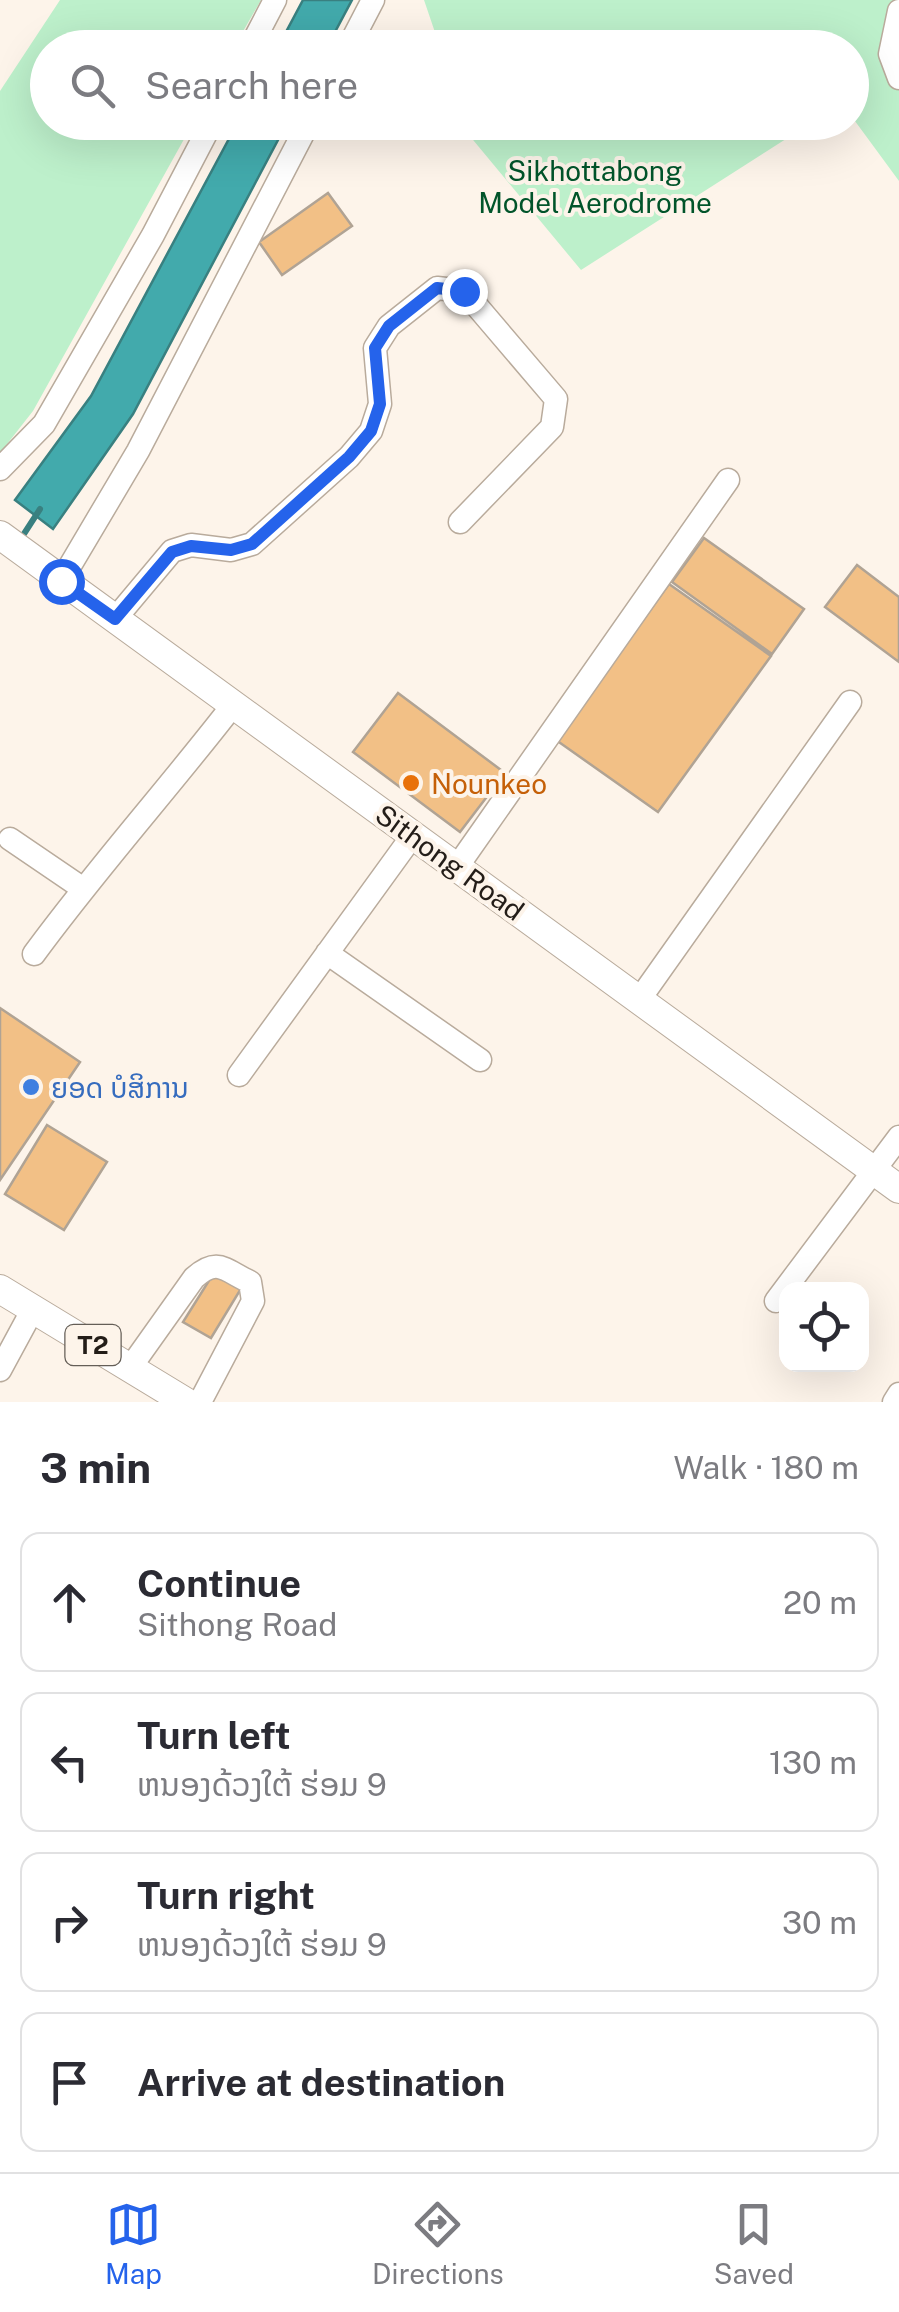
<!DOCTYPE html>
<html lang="en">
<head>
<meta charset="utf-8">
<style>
	:root { --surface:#fff; --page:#f2f2f3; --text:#2b2b33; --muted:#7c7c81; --line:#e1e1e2; --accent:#2563eb }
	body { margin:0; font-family:"Public Sans","Noto Sans Lao",sans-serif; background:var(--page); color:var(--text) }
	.controls { position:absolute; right:30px; bottom:30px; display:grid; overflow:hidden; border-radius:20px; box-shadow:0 10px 40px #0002 }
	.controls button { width:90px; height:90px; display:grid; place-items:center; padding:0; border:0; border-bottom:2px solid var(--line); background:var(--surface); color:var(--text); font:50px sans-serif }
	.stop { position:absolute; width:30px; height:30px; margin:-22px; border:8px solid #2563eb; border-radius:50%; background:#fff }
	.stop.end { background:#2563eb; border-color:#fff; box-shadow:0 2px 10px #0008 }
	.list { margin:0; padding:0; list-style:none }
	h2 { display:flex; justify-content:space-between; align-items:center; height:130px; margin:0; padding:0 40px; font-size:42px }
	h2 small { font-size:32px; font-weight:400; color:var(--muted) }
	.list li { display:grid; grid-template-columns:65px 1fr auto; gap:30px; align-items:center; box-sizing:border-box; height:140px; margin:0 20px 20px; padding:0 20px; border:2px solid var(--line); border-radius:20px }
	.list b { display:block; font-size:38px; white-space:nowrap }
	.list p { margin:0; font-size:32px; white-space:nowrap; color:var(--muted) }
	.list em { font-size:32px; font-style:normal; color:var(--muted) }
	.icon { flex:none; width:55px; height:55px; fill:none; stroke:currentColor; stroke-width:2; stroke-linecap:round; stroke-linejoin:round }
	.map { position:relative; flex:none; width:899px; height:1402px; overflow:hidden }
	.search { position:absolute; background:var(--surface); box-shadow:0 10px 40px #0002; left:30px; right:30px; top:30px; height:110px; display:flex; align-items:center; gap:25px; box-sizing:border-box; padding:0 35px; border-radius:55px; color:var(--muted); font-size:38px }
	.sheet { height:770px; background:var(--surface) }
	nav { display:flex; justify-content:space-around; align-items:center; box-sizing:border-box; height:140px; border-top:2px solid var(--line); background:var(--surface); font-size:28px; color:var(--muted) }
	nav a { display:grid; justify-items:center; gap:5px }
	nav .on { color:var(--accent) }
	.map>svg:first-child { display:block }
</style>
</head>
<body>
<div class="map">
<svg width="899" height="1402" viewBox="0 0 899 1402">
	<rect width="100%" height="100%" fill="#fdf4ea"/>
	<path fill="#bdf0cb" d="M60,0h201l-27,47 -186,1v74l145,1 -160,288 -33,42v-362z
		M424,0h475v181l-47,-64v-69l-412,-1z
		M459,123h352l-230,147z"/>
	<path fill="#42aaac" stroke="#398080" stroke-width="2.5" d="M303,0h49l-25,47h-49z
		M238,122l49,1 -154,291 -80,115 -38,-29 76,-104z"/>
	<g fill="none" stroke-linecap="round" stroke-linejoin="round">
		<path stroke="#398080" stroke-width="6" d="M20,540l20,-31"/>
	</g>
	<path fill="#f2c086" stroke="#b0a394" stroke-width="2.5" d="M328,193l24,33 -70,49 -23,-33z
		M704,538l100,71 -32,45 -100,-72z
		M857,565l42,32v65l-74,-55z
		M669,584l102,72 -113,156 -102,-72z
		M398,693l107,80 -45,59 -107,-80z
		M0,1008l80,54 -80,118z
		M47,1125l60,37 -43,68 -59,-36z
		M215,1271l27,16 -31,51 -28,-16z"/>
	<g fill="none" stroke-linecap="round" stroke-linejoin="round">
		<g stroke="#b9ab9c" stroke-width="25">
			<path id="minor" d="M899,11l-9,43 9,24
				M250,48l25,-48
				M348,48l25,-48
				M0,469l44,-45 109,-189 59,-113
				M61,581l77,-130 171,-329
				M115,619l57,-68 19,-6 40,5 21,-6 97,-87 22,-26 9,-27 -5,-56 14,-22 48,-38 27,3 92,108 -4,28 -92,95
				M10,839l72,49
				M457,867l271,-387
				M327,953l153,107
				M34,954c63,-86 134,-165 199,-249
				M639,1000l211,-298
				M239,1075l174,-240
				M776,1301l123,-164
				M130,1368l64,-90c24,-21 30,-8 56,4l3,19 -53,101
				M0,1370l33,-61
				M894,1402l5,-8"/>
		</g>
		<g stroke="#b9ab9c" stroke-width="30">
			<path id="major" d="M0,535l899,654
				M0,1289l186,113"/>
		</g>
		<use href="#minor" stroke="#fff" stroke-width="22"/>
		<use href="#major" stroke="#fff" stroke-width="28"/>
	</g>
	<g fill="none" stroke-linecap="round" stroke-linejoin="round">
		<path stroke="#2563eb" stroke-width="12" d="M61,581l54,38 57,-67 19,-6 40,4 21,-6 97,-87 22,-26 9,-27 -5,-56 14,-22 48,-38 27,3"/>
	</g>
	<circle fill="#e8710a" stroke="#fdf4ea" stroke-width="4" cx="411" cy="783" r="10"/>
	<circle fill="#3f7fe0" stroke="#fdf4ea" stroke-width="4" cx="31" cy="1087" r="10"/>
	<g text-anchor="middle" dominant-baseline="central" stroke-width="8" stroke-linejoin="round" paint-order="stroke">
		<rect fill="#fdf4ea" stroke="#645e57" stroke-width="2.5" x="65.5" y="1325" width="55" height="40" rx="8"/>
		<g font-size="25" font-weight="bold" fill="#231d18">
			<text x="93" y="1345">T2</text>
		</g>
		<g font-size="28" fill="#01542a" stroke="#fdf4ea">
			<text x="595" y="170">Sikhottabong<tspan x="595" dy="32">Model Aerodrome</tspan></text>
		</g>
		<g font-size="28" fill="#c56008" stroke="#fdf4ea" text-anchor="start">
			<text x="431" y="783">Nounkeo</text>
		</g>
		<g font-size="28" fill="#231d18" stroke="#fdf4ea">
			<text transform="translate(450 862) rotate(36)">Sithong Road</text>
		</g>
		<g font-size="28" fill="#366cbe" stroke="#fdf4ea" text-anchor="start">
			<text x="51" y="1087">ຍອດ ບໍສິການ</text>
		</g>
	</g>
</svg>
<div class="controls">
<button><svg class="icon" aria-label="locate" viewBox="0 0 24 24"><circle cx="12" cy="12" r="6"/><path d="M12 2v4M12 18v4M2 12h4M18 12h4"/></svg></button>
</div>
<div class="stop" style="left:61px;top:581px"></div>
<div class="stop end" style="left:464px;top:291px"></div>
<div class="search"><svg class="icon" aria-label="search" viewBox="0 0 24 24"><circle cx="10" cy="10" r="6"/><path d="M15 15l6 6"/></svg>Search here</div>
</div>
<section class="sheet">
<h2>3 min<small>Walk · 180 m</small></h2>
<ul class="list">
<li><svg class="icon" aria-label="ahead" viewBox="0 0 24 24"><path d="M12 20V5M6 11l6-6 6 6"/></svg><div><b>Continue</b><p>Sithong Road</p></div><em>20 m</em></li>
<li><svg class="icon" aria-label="left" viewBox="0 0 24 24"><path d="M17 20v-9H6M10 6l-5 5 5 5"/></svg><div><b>Turn left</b><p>ຫນອງດ້ວງໃຕ້ ຮ່ອມ 9</p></div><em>130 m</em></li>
<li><svg class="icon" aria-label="right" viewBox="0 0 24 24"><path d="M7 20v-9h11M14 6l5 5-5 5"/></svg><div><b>Turn right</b><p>ຫນອງດ້ວງໃຕ້ ຮ່ອມ 9</p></div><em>30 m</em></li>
<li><svg class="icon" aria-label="arrive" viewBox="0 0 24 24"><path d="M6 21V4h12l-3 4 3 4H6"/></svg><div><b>Arrive at destination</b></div></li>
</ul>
</section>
<nav>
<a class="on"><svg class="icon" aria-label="map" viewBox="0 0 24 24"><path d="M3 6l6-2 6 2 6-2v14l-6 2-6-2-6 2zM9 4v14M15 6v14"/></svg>Map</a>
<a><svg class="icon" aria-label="directions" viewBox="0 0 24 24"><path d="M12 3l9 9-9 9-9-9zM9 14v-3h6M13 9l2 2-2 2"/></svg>Directions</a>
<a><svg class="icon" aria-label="saved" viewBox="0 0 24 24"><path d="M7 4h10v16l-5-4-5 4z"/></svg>Saved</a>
</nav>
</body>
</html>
